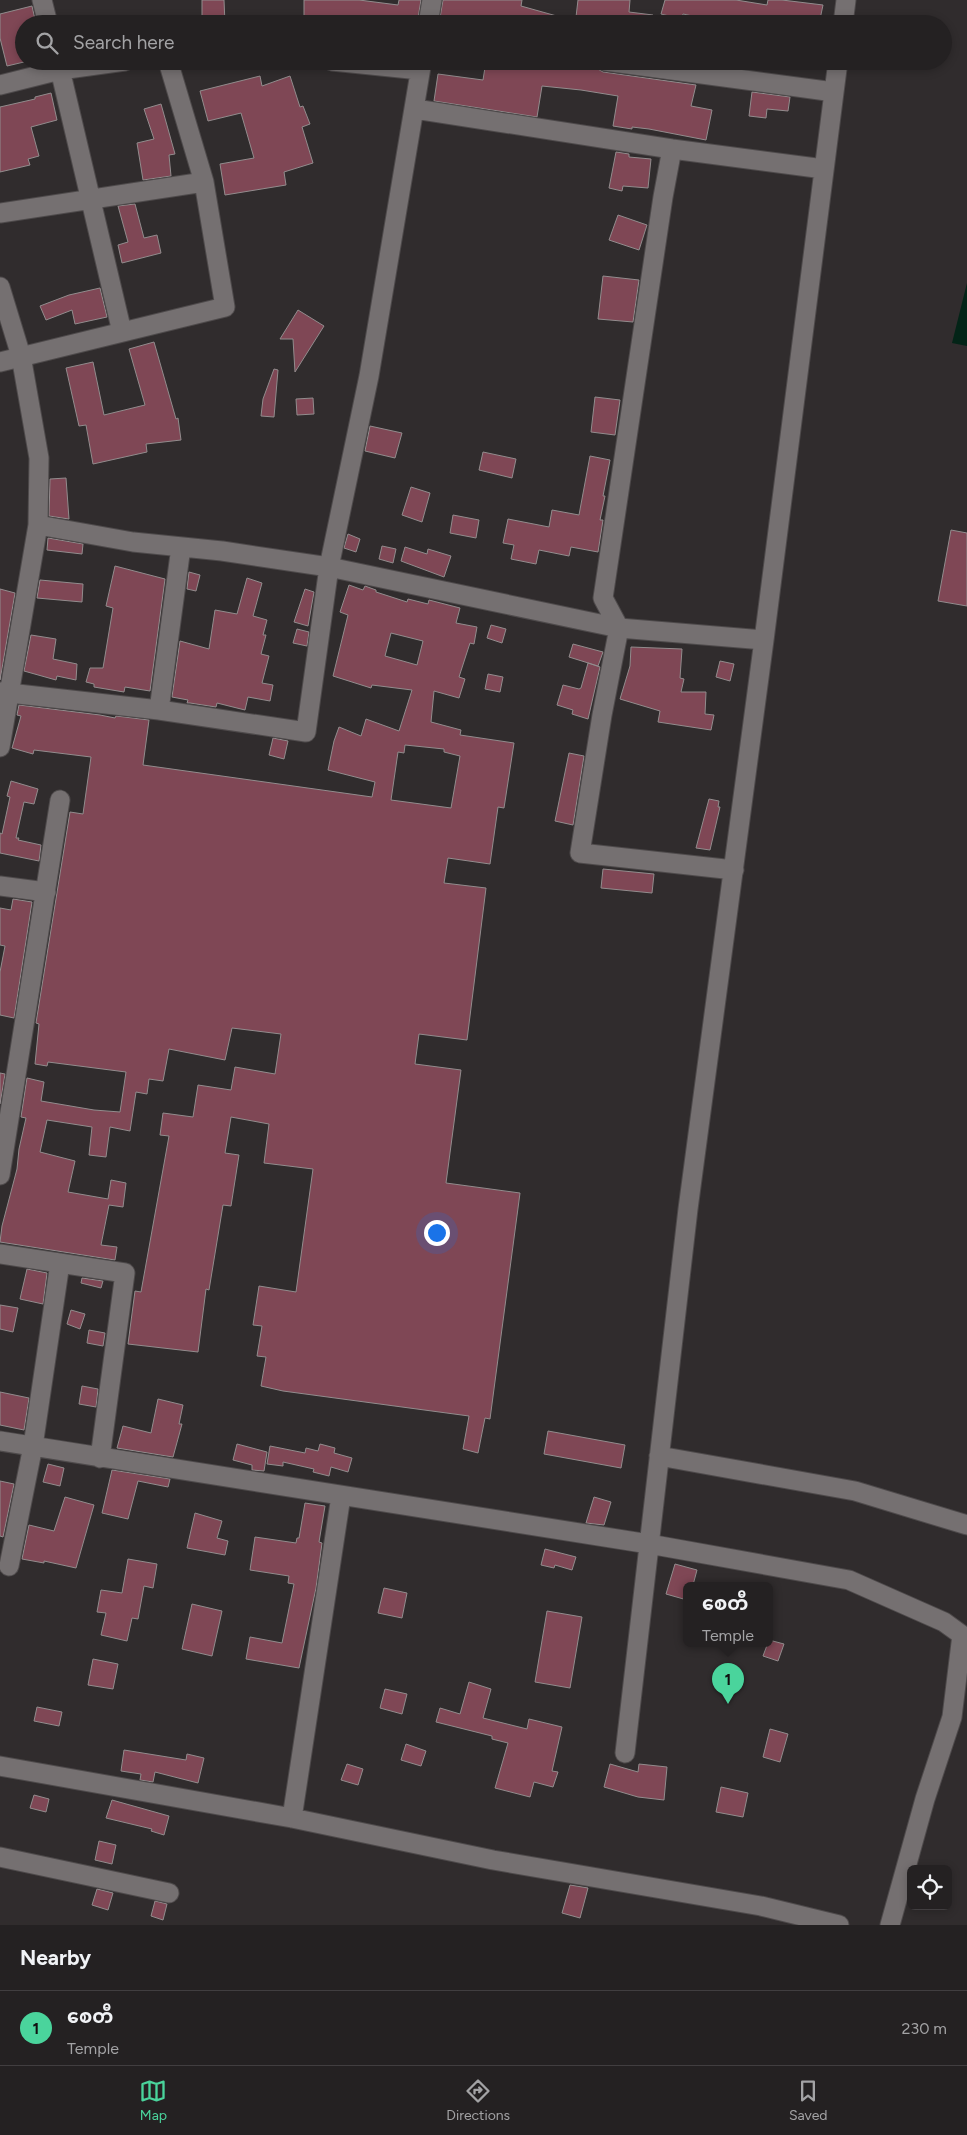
<!DOCTYPE html>
<html lang="en">
<head>
<meta charset="utf-8">
<style>
	:root { --surface:#242122; --page:#302e2f; --text:#f1f3f6; --muted:#a3a3a5; --line:#413e40; --accent:#4ad49c }
	body { margin:0; font-family:Figtree,"Noto Sans Myanmar",sans-serif; background:var(--page); color:var(--text) }
	.controls { position:absolute; right:15px; bottom:15px; display:grid; overflow:hidden; border-radius:8px; box-shadow:0 2px 8px #0003 }
	.controls button { width:45px; height:45px; display:grid; place-items:center; padding:0; border:0; border-bottom:1px solid var(--line); background:var(--surface); color:var(--text); font:25px sans-serif }
	.you { position:absolute; left:436px; top:1232px; width:18px; height:18px; margin:-12px; border:4px solid #fff; border-radius:50%; background:#1a73e8; box-shadow:0 0 0 8px #1a73e833 }
	.badge { display:grid; place-items:center; width:32px; height:32px; border-radius:50%; background:var(--accent); color:#111; font-size:16px; font-weight:700 }
	.pin { position:absolute; translate:-50% -41px; filter:drop-shadow(0 1px 2px #0008) }
	.pin::after { content:''; position:absolute; top:26px; width:18px; height:15px; background:inherit; clip-path:polygon(0 0,100% 0,50% 100%) }
	.popup { position:absolute; left:683px; top:1582px; width:90px; height:65px; box-sizing:border-box; display:grid; place-content:center; border-radius:8px; background:var(--surface); filter:drop-shadow(0 1px 4px #0005); font-size:16px; white-space:nowrap; color:var(--muted) }
	.popup b { font-size:19px; color:var(--text) }
	.popup::after { content:''; position:absolute; left:50%; top:100%; margin-left:-10px; border:10px solid transparent; border-top-color:var(--surface) }
	.list { margin:0; padding:0; list-style:none }
	h2 { display:flex; justify-content:space-between; align-items:center; height:65px; margin:0; padding:0 20px; font-size:21px }
	h2 small { font-size:16px; font-weight:400; color:var(--muted) }
	.list li { display:grid; grid-template-columns:32px 1fr auto; gap:15px; align-items:center; box-sizing:border-box; height:75px; padding:0 20px; border-top:1px solid var(--line) }
	.list b { display:block; font-size:19px; white-space:nowrap }
	.list p { margin:0; font-size:16px; white-space:nowrap; color:var(--muted) }
	.list em { font-size:16px; font-style:normal; color:var(--muted) }
	.icon { flex:none; width:28px; height:28px; fill:none; stroke:currentColor; stroke-width:2; stroke-linecap:round; stroke-linejoin:round }
	.map { position:relative; flex:none; width:967px; height:1925px; overflow:hidden }
	.search { position:absolute; background:var(--surface); box-shadow:0 2px 8px #0003; left:15px; right:15px; top:15px; height:55px; display:flex; align-items:center; gap:12px; box-sizing:border-box; padding:0 18px; border-radius:28px; color:var(--muted); font-size:19px }
	.sheet { height:140px; background:var(--surface) }
	nav { display:flex; justify-content:space-around; align-items:center; box-sizing:border-box; height:70px; border-top:1px solid var(--line); background:var(--surface); font-size:14px; color:var(--muted) }
	nav a { display:grid; justify-items:center; gap:2px }
	nav .on { color:var(--accent) }
	.map>svg:first-child { display:block }
</style>
</head>
<body>
<div class="map">
<svg width="967" height="1925" viewBox="0 0 967 1925">
	<rect width="100%" height="100%" fill="#302c2d"/>
	<path fill="#032417" d="M967,283v63l-15,-3z"/>
	<path fill="#7f4755" stroke="#928c8d" fill-rule="evenodd" d="M202,0h22l1,24h-23z
		M304,0h55l39,5 1,-5h22l-4,24h-113z
		M443,0h79l-1,6 50,14 -1,4h-68l-13,-3 -1,3h-49z
		M578,0h52l-1,12 24,3v9h-62l1,-5 -16,-2z
		M665,0h71l31,5 1,-5h14l41,5 -4,19h-50l-47,-6 -1,4 -38,-8 -2,5 -20,-5z
		M32,6l4,18h-12v38l-17,4 -7,-28v-24z
		M486,61h78l-1,3 33,4 7,4 93,13 -5,21 21,4 -6,30 -57,-11 -17,-2v2l-19,-3 5,-30 -37,-6 -39,-4 -5,31 -103,-16 4,-27 45,6z
		M260,76l2,10 28,-10 10,31 3,-1 7,18 -8,3 11,36 -29,9 2,13 -61,10 -5,-31 34,-6 -13,-45 -33,8 -8,-30z
		M752,92l38,5 -2,14 -21,-2 -1,9 -17,-2z
		M51,93l6,27 -26,7 8,29 -11,3 2,6 -30,7v-65l35,-8v-2z
		M161,104l14,50 -6,1 2,21 -28,4 -6,-37 17,-4 -10,-30z
		M616,152l13,2v3l22,2 -3,29 -25,-2 -1,5 -13,-3z
		M135,204l9,34 13,-3 4,18 -39,10 -4,-18 10,-3 -10,-36z
		M618,215l29,10 -8,25 -30,-10z
		M603,276l36,4 -6,42 -35,-3z
		M100,288l7,29 -32,7 -3,-14 -26,10 -6,-14 29,-11z
		M298,310l26,16 -29,46 -2,-33h-13z
		M154,342l22,77 2,-1 3,22 -35,4 1,8 -54,12 -7,-39 -7,1 -13,-58 27,-6 11,53 41,-10 -16,-56z
		M274,369l4,1 -4,47 -13,-1 2,-17z
		M595,397l25,3 -5,35 -24,-3z
		M313,398l1,16 -17,1 -1,-16z
		M370,426l32,7 -7,25 -30,-7z
		M483,452l33,7 -4,19 -33,-8z
		M590,456l20,4 -7,36h2l-5,24h3l-5,32 -27,-5 -2,9 -30,-6 -3,14 -25,-5 3,-14 -11,-2 5,-24 41,8 3,-17 27,5z
		M66,478l3,41 -20,-3 1,-37z
		M411,487l19,6 -8,29 -20,-7z
		M453,515l26,5 -3,18 -26,-5z
		M951,530l16,3v73l-29,-5z
		M348,534l12,5 -4,13 -12,-4z
		M48,538l35,6 -1,10 -35,-4z
		M382,546l14,3 -3,14 -14,-4z
		M405,547l22,7 1,-5 23,7 -7,21 -43,-16z
		M115,566l50,13 -15,112 -25,-4 -1,5 -30,-5v-3l-8,-2 4,-14h13l10,-60 -7,-2z
		M189,572l11,3 -4,16 -9,-2z
		M247,578l15,5 -9,33 14,4 -4,15h3l-5,19 8,2 -7,27 11,2 -3,16 -22,-4 -3,13 -28,-7 -1,4 -26,-4h-3l1,-3 -16,-3 8,-56 29,8 6,-39 22,4z
		M40,580l43,4 -1,18 -45,-4z
		M349,585l14,5 2,-4 11,4v2l31,10 1,-3 20,5 1,-4 31,8 -4,15 21,4 -3,17 -4,-1 -11,34 6,2 -6,19 -25,-7 -3,31 30,8 -1,5 54,8 -10,65 -6,-1 -8,57 -42,-6 -4,25 42,5 -19,152 -48,-6 -4,30 46,6 -15,113 74,10 -30,226 -5,-1 -7,35 -15,-4 6,-33 -186,-25 -22,-5 5,-29 -9,-1 5,-30 -9,-1 6,-39 37,6 17,-123 -49,-6 5,-39 -38,-7 -6,36 14,2 -8,51 -8,-1 -14,85 -3,-1 -8,63 -70,-8 7,-53 6,1 28,-156 -9,-1 3,-22 30,4 5,-32 33,5 4,-23 40,7 6,-40 -49,-6 -7,32 -56,-11 -6,32 -14,-2 -2,15 -11,-2 -6,39 -20,-4 -4,30 -17,-2 3,-28 -45,-7 -7,32 35,9 -7,31 40,7 3,-19 15,3 -3,24 -14,-2 -8,40 16,2 -2,13 -115,-18 2,-16 15,-57 2,-20 7,-31 -5,-1 6,-39 17,4 -3,19 53,9 26,2 6,-40 -78,-10 -1,4 -12,-2 4,-40 -3,-1 34,-211 13,2 8,-57 -57,-7 -1,4 -21,-6 9,-32 -4,-1 2,-10 81,10 15,3 1,-2 33,4 -6,45 229,32 3,-15 -47,-12 6,-29 5,-14 22,9 5,-17 33,12 13,-41 -40,-5 -1,3 -38,-12 15,-61 -8,-3zM391,633l32,8 -6,24 -32,-9zM405,745l39,4v3l16,4 -9,52 -60,-8 7,-48 6,1z
		M0,589l15,4 -15,87z
		M305,589l9,3 -6,34 -14,-4z
		M491,625l15,4 -4,14 -15,-5z
		M297,629l12,3 -2,14 -14,-3z
		M31,635l25,4 -3,20 24,5 -1,16 -19,-4 -1,4 -32,-9z
		M573,644l30,8 -5,14 -29,-9z
		M631,647l51,2 -2,29 4,1 -3,13h25l-1,22 9,1 -3,15 -53,-8 2,-11 -40,-12 10,-33z
		M720,661l14,3 -4,17 -14,-4z
		M588,663l12,4 -12,52 -16,-5 1,-4 -16,-5 6,-20 16,4 2,-1z
		M488,674l15,3 -3,15 -15,-3z
		M273,738l15,3 -4,18 -15,-4z
		M569,753l15,3 -11,69 -18,-4z
		M11,781l27,8 -4,15 -10,-2 -8,36h3l-1,2 23,5 -2,16 -39,-8v-20l2,1 8,-37 -3,-1z
		M709,799l10,2 -1,6h2l-10,43 -14,-2z
		M603,869l51,5 -2,19 -51,-5z
		M13,899l19,3 -18,116 -14,-3v-43l5,-26 -5,-1v-37l11,2z
		M0,1073l5,1 -5,30z
		M27,1269l20,4 -4,31 -23,-5z
		M82,1278l21,3 -2,7 -20,-5z
		M0,1305l18,3 -5,24 -13,-3z
		M71,1310l14,4 -5,15 -13,-5z
		M89,1330l16,3 -2,13 -16,-3z
		M82,1386l16,3 -2,18 -17,-3z
		M0,1392l29,6 -5,32 -24,-5z
		M158,1399l25,6 -4,19h3l-9,33 -56,-9 6,-22 28,7z
		M548,1431l77,14 -4,23 -77,-14z
		M237,1444l30,8 -3,19 -12,-1v-5l-19,-5z
		M320,1444l15,4 -1,5 18,5 -4,14 -17,-5 -2,9 -16,-4 1,-3 -31,-7v4l-16,-2 3,-18 35,7 1,-5 12,3z
		M48,1464l16,4 -4,18 -17,-4z
		M112,1470l58,9 -2,8 -30,-6 -10,38 -26,-6z
		M0,1481l14,3 -11,53 -3,-1z
		M65,1497l29,8 -18,63 -32,-7v2l-22,-4 7,-34 25,6z
		M594,1497l17,5 -7,23 -18,-2z
		M305,1503l20,3 -6,36 3,1 -6,45 -17,80 -53,-9 4,-22 32,6 12,-59 -6,-1 1,-7 -39,-6 5,-33 41,6 1,-5h2z
		M195,1513l27,8 -5,17 11,3 -3,14 -38,-7z
		M545,1549l31,8 -4,13 -17,-5 -1,3 -13,-3z
		M128,1559l29,5 -4,24 -9,-2 -6,33 -6,-1 -5,23 -26,-6 5,-22 -9,-1 4,-22 21,3z
		M675,1564l22,6 -4,15h-6v15l-21,-6z
		M384,1588l23,5 -5,25 -24,-5z
		M192,1604l30,7 -10,45 -30,-7z
		M547,1611l35,6 -12,71 -35,-6z
		M769,1640l15,4 -6,17 -15,-5z
		M93,1659l25,5 -5,25 -25,-4z
		M469,1682l22,7 -8,29 44,11 2,-10 33,8 -10,44 6,1 -5,15 -19,-5 -4,15 -35,-9 13,-45 -16,-4v-3l-56,-14 4,-14 20,6z
		M385,1689l22,5 -5,20 -22,-6z
		M37,1707l25,5 -3,14 -25,-5z
		M770,1729l18,5 -8,28 -17,-5z
		M406,1744l20,7 -5,15 -20,-6z
		M124,1750l62,10 1,-6 17,4 -6,25 -43,-11 -2,10 -13,-2 1,-6 -20,-3z
		M347,1764l16,5 -5,16 -17,-5z
		M610,1764l28,8 1,-8 28,3 -3,33 -26,-3 -34,-10z
		M721,1787l27,6 -5,24 -27,-5z
		M34,1795l15,4 -3,13 -16,-4z
		M112,1800l57,16 -5,19 -13,-4 1,-2 -46,-11z
		M99,1841l17,4 -4,19 -17,-4z
		M570,1885l18,3 -8,30 -18,-5z
		M97,1889l16,4 -5,17 -16,-5z
		M155,1901l12,3 -4,16 -12,-4z"/>
	<g fill="none" stroke-linecap="round" stroke-linejoin="round">
		<g stroke="#4e4a4b" stroke-width="21">
			<path id="minor" d="M42,0l6,24
				M428,24l4,-24
				M843,24l3,-24
				M58,61l64,271
				M332,61l88,9
				M605,61l229,31
				M0,85l60,-15 65,-9
				M415,109l257,40 152,20
				M672,149l-9,48 -60,401 16,30 -17,87 -22,138 154,17
				M0,213l204,-31
				M0,287l21,69 18,102 -1,67 -38,222
				M0,362l225,-55 -21,-125 -36,-121
				M38,525l95,17 89,9 107,16 290,61 145,12
				M0,692l159,18 147,22 23,-165 40,-191 53,-315
				M159,710l22,-163
				M0,886l46,6
				M0,1175l60,-375
				M0,1254l125,19 -25,185
				M0,1441l649,103 200,36 95,42 18,13 -10,82 -27,82 -35,126
				M659,1456l196,35 112,34
				M9,1566l24,-120 27,-183
				M625,1753l63,-544 76,-569 74,-579
				M0,1766l292,52 201,42 268,46 78,19
				M292,1818l49,-322
				M0,1857l169,36"/>
		</g>
		<use href="#minor" stroke="#757071" stroke-width="19"/>
	</g>
</svg>
<div class="controls">
<button><svg class="icon" aria-label="locate" viewBox="0 0 24 24"><circle cx="12" cy="12" r="6"/><path d="M12 2v4M12 18v4M2 12h4M18 12h4"/></svg></button>
</div>
<div class="you"></div>
<div class="pin badge" style="left:728px;top:1704px">1</div>
<div class="popup"><b>စေတီ</b>Temple</div>
<div class="search"><svg class="icon" aria-label="search" viewBox="0 0 24 24"><circle cx="10" cy="10" r="6"/><path d="M15 15l6 6"/></svg>Search here</div>
</div>
<section class="sheet">
<h2>Nearby<small></small></h2>
<ul class="list">
<li><span class="badge">1</span><div><b>စေတီ</b><p>Temple</p></div><em>230 m</em></li>
</ul>
</section>
<nav>
<a class="on"><svg class="icon" aria-label="map" viewBox="0 0 24 24"><path d="M3 6l6-2 6 2 6-2v14l-6 2-6-2-6 2zM9 4v14M15 6v14"/></svg>Map</a>
<a><svg class="icon" aria-label="directions" viewBox="0 0 24 24"><path d="M12 3l9 9-9 9-9-9zM9 14v-3h6M13 9l2 2-2 2"/></svg>Directions</a>
<a><svg class="icon" aria-label="saved" viewBox="0 0 24 24"><path d="M7 4h10v16l-5-4-5 4z"/></svg>Saved</a>
</nav>
</body>
</html>
